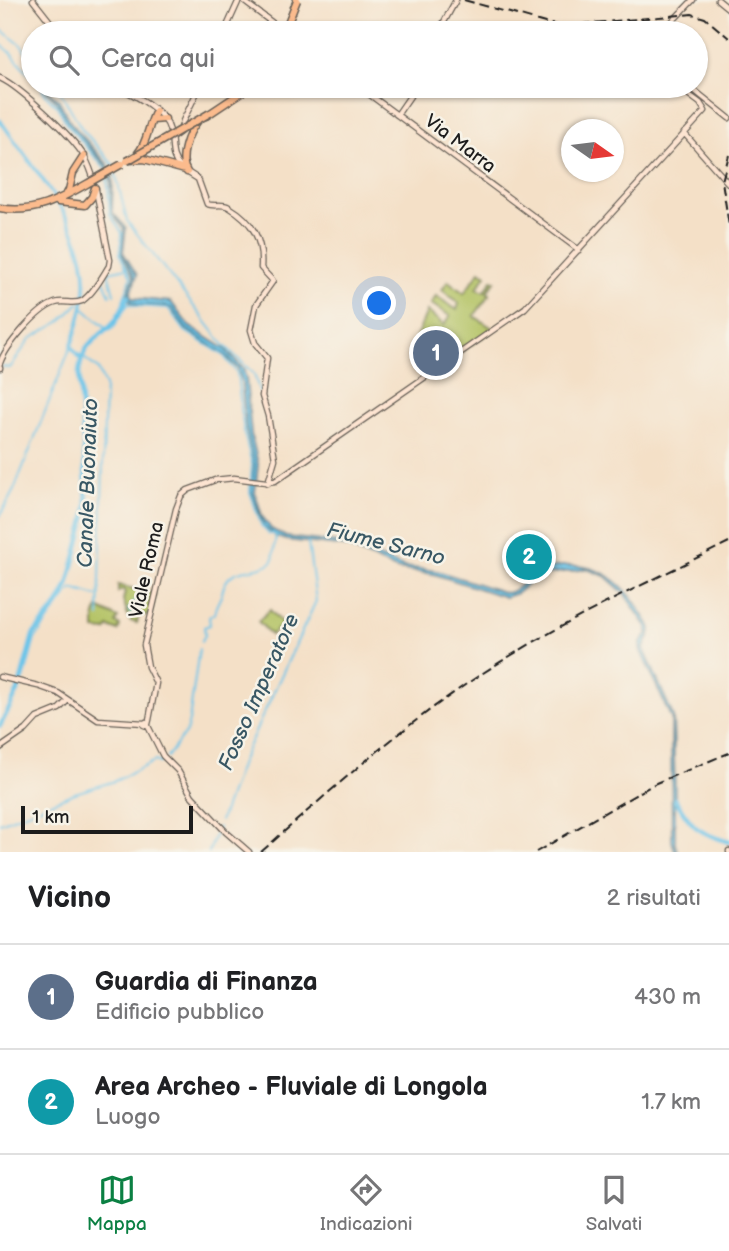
<!DOCTYPE html>
<html lang="it">
<head>
<meta charset="utf-8">
<style>
	:root { --surface:#fff; --page:#f6f6f6; --text:#202124; --muted:#757577; --line:#e0e0e0; --accent:#0b8043 }
	body { margin:0; font-family:"Balsamiq Sans",sans-serif; background:var(--page); color:var(--text) }
	.compass { position:absolute; left:561px; top:119px; width:63px; height:63px; border-radius:50%; background:var(--surface); box-shadow:0 2px 5px #0004; rotate:104deg }
	.scale { position:absolute; left:21px; bottom:18px; width:172px; box-sizing:border-box; padding-left:7px; border:4px solid #1c1c1c; border-top:0; font-size:19px; line-height:24px; white-space:nowrap; color:#1c1c1c; -webkit-text-stroke:5px #f7f3e8; paint-order:stroke }
	.you { position:absolute; left:380px; top:304px; width:24px; height:24px; margin:-18px; border:5px solid #fff; border-radius:50%; background:#1a73e8; box-shadow:0 0 0 10px #1a73e833 }
	.badge { display:grid; place-items:center; width:46px; height:46px; border-radius:50%; background:var(--accent); color:#fff; font-size:23px; font-weight:700 }
	.pin { position:absolute; translate:-50% -50%; border:4px solid #fff; box-shadow:0 2px 7px #0006 }
	.list { margin:0; padding:0; list-style:none }
	h2 { display:flex; justify-content:space-between; align-items:center; height:91px; margin:0; padding:0 28px; font-size:30px }
	h2 small { font-size:23px; font-weight:400; color:var(--muted) }
	.list li { display:grid; grid-template-columns:46px 1fr auto; gap:21px; align-items:center; box-sizing:border-box; height:105px; padding:0 28px; border-top:2px solid var(--line) }
	.list b { display:block; font-size:26px; white-space:nowrap }
	.list p { margin:0; font-size:23px; white-space:nowrap; color:var(--muted) }
	.list em { font-size:23px; font-style:normal; color:var(--muted) }
	.icon { flex:none; width:38px; height:38px; fill:none; stroke:currentColor; stroke-width:2; stroke-linecap:round; stroke-linejoin:round }
	.map { position:relative; flex:none; width:729px; height:852px; overflow:hidden }
	.search { position:absolute; background:var(--surface); box-shadow:0 2px 5px #0004; left:21px; right:21px; top:21px; height:77px; display:flex; align-items:center; gap:18px; box-sizing:border-box; padding:0 24px; border-radius:38px; color:var(--muted); font-size:26px }
	.sheet { height:301px; background:var(--surface) }
	nav { display:flex; justify-content:space-around; align-items:center; box-sizing:border-box; height:98px; border-top:2px solid var(--line); background:var(--surface); font-size:19px; color:var(--muted) }
	nav a { display:grid; justify-items:center; gap:4px }
	nav .on { color:var(--accent) }
	.map>svg:first-child { display:block }
</style>
</head>
<body>
<div class="map">
<svg width="729" height="852" viewBox="0 0 729 852">
	<rect width="100%" height="100%" fill="#f7f3e8"/>
	<filter id="ink" filterUnits="userSpaceOnUse"><feTurbulence type="fractalNoise" baseFrequency=".0143" numOctaves="2"/><feDisplacementMap in="SourceGraphic" scale="14" xChannelSelector="R" yChannelSelector="G"/><feConvolveMatrix kernelMatrix="1 2 1 2 8 2 1 2 1" color-interpolation-filters="sRGB"/></filter>
	<filter id="wash" filterUnits="userSpaceOnUse"><feTurbulence type="fractalNoise" baseFrequency=".00686" numOctaves="4" result="noise"/><feDisplacementMap in="SourceGraphic" scale="28" xChannelSelector="R" yChannelSelector="G"/><feGaussianBlur stdDeviation="1.57" result="paint"/><feColorMatrix in="noise" values="0 0 0 0 0 0 0 0 0 0 0 0 0 0 0 0 0 1.4 0 .05"/><feComposite in="paint" operator="in"/></filter>
	<g filter="url(#wash)">
		<rect width="100%" height="100%" fill="#f4e0c7"/>
		<path fill="#b3c264" stroke="#686f40" stroke-width="2" d="M480,271l6,4 -9,13 7,4 8,-12 3,1 -8,11 3,2 -16,22 20,13 -36,25 -20,-12 -6,9 -18,-9 13,-31 17,14 6,-9 -19,-12 5,-8 21,14 2,-7 -17,-13 6,-9 16,12z
			M118,585l37,9 -5,22 -11,-2 -2,9 -7,-2 -7,-21 2,-8 -2,-3 -5,3z
			M98,608l20,10 -2,5 4,3 -2,5 -9,-4 -3,4 -11,-1v-15z
			M270,610l13,14 -12,11 -13,-14z"/>
		<path fill="#6bc4e9" stroke="#447082" stroke-width="2" d="M43,86l16,14 11,22 38,43 5,15 -1,32 14,16 -3,24 14,23 -6,17 1,6 39,4 18,24 36,23 18,20 3,10 5,55 7,30 -3,28 7,24 9,13 15,8 61,7 56,23 34,4 69,22c15,-2 21,-19 36,-23 44,-12 75,2 98,40 3,6 10,13 11,19 1,7 -6,13 -7,20l29,67 2,81 3,6 -3,1v40l3,8h-3l-3,-11 -1,-123 -31,-69 1,-7 7,-9 -1,-6 -23,-34 -19,-17 -18,-7 -49,6 -21,18 -12,4 -71,-23 -38,-5 -49,-22 -61,-7 -9,-3 -13,-10 -13,-37 3,-25 -8,-36 -4,-47 -4,-13 -13,-14 -39,-26 -15,-21 -5,-2 -28,-1 -8,-4 -1,-3 -3,1 8,-23 -13,-24 3,-23 -13,-18v-30l-6,-16 -38,-42 -10,-21z"/>
		<g fill="none" stroke-linecap="round" stroke-linejoin="round">
			<path stroke="#6bc4e9" stroke-width="2" d="M0,29l20,15 13,17
				M0,44c17,10 19,23 33,33
				M41,86l4,8 13,13 9,17 38,45
				M55,86l8,10 19,33 32,37
				M115,171l12,50 97,124 30,29 6,19
				M107,175l3,39 12,19 -2,21 11,23 -8,24
				M108,272l19,-4
				M108,272l6,22
				M104,280l6,15
				M126,303l10,3 32,2 17,23 38,24 14,18 7,60 8,31 -2,28 11,33 8,9h7l-3,27c-18,15 -45,0 -51,32 -2,8 -8,13 -7,20l-6,4 1,8 -6,2 1,8 -4,7
				M83,308l23,19
				M115,325l13,-21
				M110,330l5,-4
				M74,352l6,3
				M84,358l14,11 7,17 -6,231
				M3,367l7,1 20,-29 30,-17 19,-19
				M0,516l14,-26 57,-144
				M132,615l-3,-6 6,-3 -1,-5
				M24,680l11,-41 34,-47 4,-3 24,7
				M167,757l19,-25 3,-11 10,-72
				M220,821l22,-61 74,-159 -8,-58
				M0,823l75,-30 40,-12 40,-20 5,2 3,-3
				M209,852l9,-25"/>
			<path stroke="#6bc4e9" stroke-width="3.5" d="M0,120c32,48 89,108 85,168 -1,20 -7,39 -14,58l10,14"/>
			<path stroke="#6bc4e9" stroke-width="4.5" d="M0,726l18,-35 15,-56 25,-30 10,-20 17,-65 2,-16 -8,-132c4,-27 13,-29 31,-46 9,-8 13,-20 18,-30
				M675,799c18,29 21,33 54,43"/>
		</g>
	</g>
	<g filter="url(#ink)">
		<g fill="none" stroke-linecap="round" stroke-linejoin="round">
			<g stroke="#686158" stroke-width="7">
				<path id="secondary" d="M33,0l26,33
					M242,0l44,33
					M718,0l11,9
					M224,33l15,-33
					M438,33l18,-33
					M661,33l32,-33
					M0,78c20,9 72,58 84,78 4,7 8,17 10,25
					M116,86c18,9 49,23 54,45 4,14 -1,24 10,36
					M358,86l221,164
					M689,86l40,32
					M397,115l20,-29
					M684,133l45,51
					M172,138l8,-6 3,-11 17,-35
					M187,172l11,7 9,25c7,3 15,-1 22,3 24,14 34,33 32,61l12,13 -17,24 -5,25 4,13 12,15 -5,38 6,20 7,43 -7,24
					M0,363c6,-17 37,-54 55,-60 9,-3 18,2 27,-2 11,-7 20,-24 27,-35l1,-6 -14,-70
					M0,367v1
					M0,677l38,9 20,7 40,27 46,3
					M148,724l-1,2 -3,-1 2,-3 2,2 1,-4 7,-37 -8,-16 -4,-22 32,-136 5,-13 7,-6 27,-10 19,-2 32,4 9,-1 250,-173 180,-197 -5,-8 -23,-17
					M148,726l15,30 15,15 14,25 34,36 23,20
					M0,748l26,-18 11,-12 22,-9 9,-9
					M729,852v-1"/>
			</g>
			<g stroke="#686158" stroke-width="9">
				<path id="highway" d="M206,116l45,-30
					M153,120l12,-1
					M138,153c10,-11 10,-29 18,-42
					M130,160l14,-1 41,11
					M187,172c-9,-13 1,-39 10,-50
					M66,195l3,-5 4,-17 11,-17
					M58,202l27,3 7,-8 3,-9
					M0,208c35,7 62,-10 92,-27"/>
			</g>
			<use href="#secondary" stroke="#fde4d1" stroke-width="4.5"/>
			<use href="#highway" stroke="#fbbb8d" stroke-width="6"/>
			<path stroke="#1c1c1c" stroke-width="2" stroke-dasharray="10 5" stroke-linecap="butt" d="M464,0l81,23 16,3 131,-12 13,4 24,20
				M729,155l-7,26 7,45
				M261,852c69,-61 142,-127 219,-177 79,-52 165,-91 249,-133
				M536,852l120,-69 73,-30"/>
			<g stroke="#686158" stroke-width="9" stroke-linecap="butt">
				<path id="highway-bridge" d="M284,33l13,-33
					M127,161l83,-48
					M92,181l30,-17"/>
			</g>
			<use href="#highway-bridge" stroke="#fbbb8d" stroke-width="6"/>
		</g>
	</g>
	<g text-anchor="middle" dominant-baseline="central" stroke-width="5" stroke-linejoin="round" paint-order="stroke">
		<g font-size="19" fill="#1c1c1c" stroke="#f7f3e8">
			<text transform="translate(460 144) rotate(37)">Via Marra</text>
			<text transform="translate(147 570) rotate(-77)">Viale Roma</text>
		</g>
		<g font-size="21" font-style="italic" fill="#385764" stroke="#f7f3e8">
			<text transform="translate(88 483) rotate(-88)">Canale Buonaiuto</text>
			<text transform="translate(386 544) rotate(14)">Fiume Sarno</text>
			<text transform="translate(259 692) rotate(-66)">Fosso Imperatore</text>
		</g>
	</g>
</svg>
<svg class="compass" viewBox="-18 -18 36 36"><path d="M0-13l5 13h-10z" fill="#e53935"/><path d="M0 13l5-13h-10z" fill="#757577"/></svg>
<div class="scale">1 km</div>
<div class="you"></div>
<div class="pin badge" style="left:436px;top:353px;background:#5c6f8a">1</div>
<div class="pin badge" style="left:529px;top:557px;background:#0f9aa8">2</div>
<div class="search"><svg class="icon" aria-label="search" viewBox="0 0 24 24"><circle cx="10" cy="10" r="6"/><path d="M15 15l6 6"/></svg>Cerca qui</div>
</div>
<section class="sheet">
<h2>Vicino<small>2 risultati</small></h2>
<ul class="list">
<li><span class="badge" style="background:#5c6f8a">1</span><div><b>Guardia di Finanza</b><p>Edificio pubblico</p></div><em>430 m</em></li>
<li><span class="badge" style="background:#0f9aa8">2</span><div><b>Area Archeo - Fluviale di Longola</b><p>Luogo</p></div><em>1.7 km</em></li>
</ul>
</section>
<nav>
<a class="on"><svg class="icon" aria-label="map" viewBox="0 0 24 24"><path d="M3 6l6-2 6 2 6-2v14l-6 2-6-2-6 2zM9 4v14M15 6v14"/></svg>Mappa</a>
<a><svg class="icon" aria-label="directions" viewBox="0 0 24 24"><path d="M12 3l9 9-9 9-9-9zM9 14v-3h6M13 9l2 2-2 2"/></svg>Indicazioni</a>
<a><svg class="icon" aria-label="saved" viewBox="0 0 24 24"><path d="M7 4h10v16l-5-4-5 4z"/></svg>Salvati</a>
</nav>
</body>
</html>
